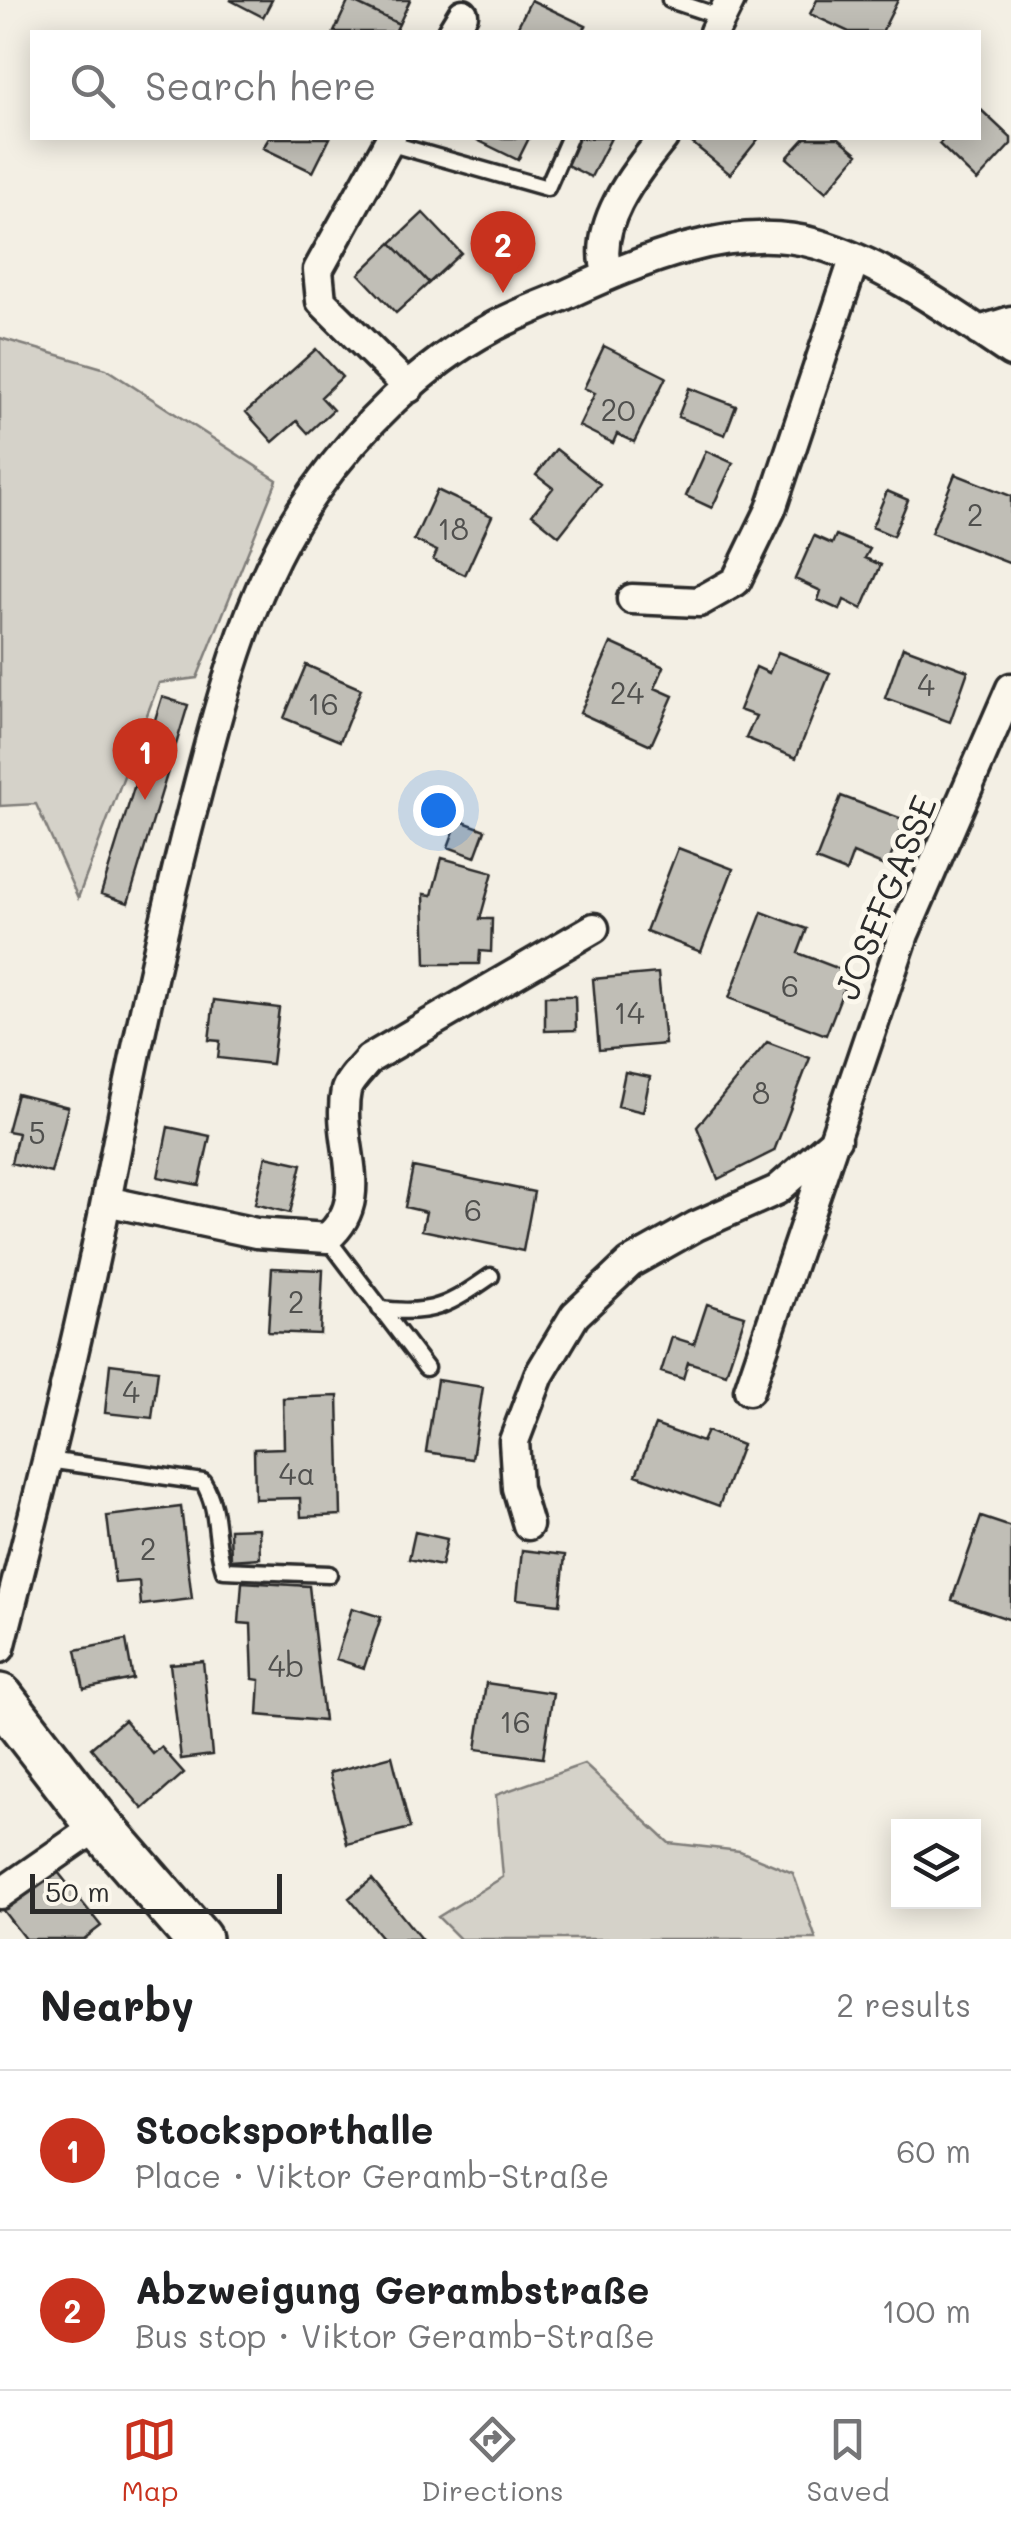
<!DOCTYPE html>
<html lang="en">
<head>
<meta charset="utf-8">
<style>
	:root { --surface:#fff; --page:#f6f6f6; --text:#202124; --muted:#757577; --line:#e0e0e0; --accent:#c8321e }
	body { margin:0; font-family:Mali,sans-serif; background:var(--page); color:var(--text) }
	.controls { position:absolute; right:30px; bottom:30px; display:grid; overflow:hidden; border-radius:0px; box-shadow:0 5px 25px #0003 }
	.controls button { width:90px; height:90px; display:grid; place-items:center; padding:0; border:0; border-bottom:2px solid var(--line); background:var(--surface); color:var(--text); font:50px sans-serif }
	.scale { position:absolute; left:30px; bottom:25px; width:252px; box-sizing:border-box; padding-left:10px; border:5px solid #2b2b2b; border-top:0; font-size:28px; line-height:35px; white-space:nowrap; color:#2b2b2b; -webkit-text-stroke:8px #fbf7ec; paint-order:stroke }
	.you { position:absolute; left:438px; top:810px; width:35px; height:35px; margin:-25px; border:8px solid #fff; border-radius:50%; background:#1a73e8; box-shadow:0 0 0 15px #1a73e833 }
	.badge { display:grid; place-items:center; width:65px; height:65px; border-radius:50%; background:var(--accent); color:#fff; font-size:32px; font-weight:700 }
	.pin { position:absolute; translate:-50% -82px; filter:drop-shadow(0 2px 5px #0008) }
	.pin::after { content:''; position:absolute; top:52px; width:35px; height:30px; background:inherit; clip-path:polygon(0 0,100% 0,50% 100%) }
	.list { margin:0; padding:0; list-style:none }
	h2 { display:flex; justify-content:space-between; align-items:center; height:130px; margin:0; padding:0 40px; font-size:42px }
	h2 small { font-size:32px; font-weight:400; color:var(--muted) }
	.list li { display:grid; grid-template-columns:65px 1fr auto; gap:30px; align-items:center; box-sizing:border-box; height:160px; padding:0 40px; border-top:2px solid var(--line) }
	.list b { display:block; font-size:38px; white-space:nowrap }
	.list p { margin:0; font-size:32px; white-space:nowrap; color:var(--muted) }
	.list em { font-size:32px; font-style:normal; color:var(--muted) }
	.icon { flex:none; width:55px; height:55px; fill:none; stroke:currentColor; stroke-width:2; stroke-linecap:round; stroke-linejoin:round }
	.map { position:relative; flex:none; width:1011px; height:1939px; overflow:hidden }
	.search { position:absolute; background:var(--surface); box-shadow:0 5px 25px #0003; left:30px; right:30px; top:30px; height:110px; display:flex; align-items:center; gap:25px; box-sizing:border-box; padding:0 35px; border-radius:0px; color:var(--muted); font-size:38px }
	.sheet { height:450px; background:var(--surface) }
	nav { display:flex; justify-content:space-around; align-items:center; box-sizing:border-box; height:140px; border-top:2px solid var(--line); background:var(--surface); font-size:28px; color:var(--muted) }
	nav a { display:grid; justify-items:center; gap:5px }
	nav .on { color:var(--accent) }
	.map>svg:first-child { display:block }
</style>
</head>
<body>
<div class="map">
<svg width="1011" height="1939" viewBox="0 0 1011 1939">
	<rect width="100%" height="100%" fill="#f3efe4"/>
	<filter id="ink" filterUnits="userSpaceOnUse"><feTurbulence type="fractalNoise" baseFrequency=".01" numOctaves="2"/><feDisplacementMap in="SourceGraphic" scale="20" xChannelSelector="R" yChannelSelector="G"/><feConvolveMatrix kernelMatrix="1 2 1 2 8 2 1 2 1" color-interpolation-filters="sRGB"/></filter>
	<g filter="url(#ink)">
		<path fill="#d5d2c9" stroke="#807e7a" stroke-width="2.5" d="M0,338l106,31 171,111 -80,198 -38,5 -81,215 -42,-94 -36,2z
			M584,1764l85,79 71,8 53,22 23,66h-356l-22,-22 65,-40 -7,-82z"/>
		<path fill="#c0beb6" stroke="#2b2b2b" stroke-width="2.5" d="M230,0h42l-9,17z
			M349,0h61l-11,24z
			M349,0l50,24 -4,8h-61z
			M531,0l55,26 -4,6h-67z
			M817,0h81l-16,32h-33l-39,-18z
			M978,107l33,31v6l-34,37 -38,-37 6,-6h33z
			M269,138h61l-17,34 -50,-24z
			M473,138h56l-11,22z
			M576,138h35l-20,39 -28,-14z
			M694,138h65l-29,36 -39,-32z
			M805,138h34l19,16 -32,38 -39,-34z
			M423,213l38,40 -32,30 -38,-40z
			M391,243l38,40 -33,30 -37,-39z
			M604,346l62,31 -32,65 -17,-8 -4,9 -34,-17 16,-33 -11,-5z
			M316,349l26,28 -21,20 12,13 -25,23 -11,-12 -24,21 -27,-30z
			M689,388l47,18 -11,29 -47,-18z
			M556,449l44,35 -41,52 -27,-22 21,-26 -17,-13z
			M706,451l27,12 -21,45 -26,-12z
			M955,474l56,22v68l-80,-31z
			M437,490l55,26 -27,59 -32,-15 4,-9 -23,-11z
			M887,491l21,9 -15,36 -21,-9z
			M836,535l34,14 -5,9 16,7 -19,44 -18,-9 -4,10 -22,-10 3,-9 -26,-12 19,-43 18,8z
			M611,643l53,24 -9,21 18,8 -22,49 -71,-32z
			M903,647l65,24 -18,51 -65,-24z
			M778,652l52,21 -34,85 -50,-20 10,-22 -17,-6 17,-43 13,6z
			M306,665l55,24 -21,52 -56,-23z
			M162,697l26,8 -60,198 -27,-9z
			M841,796l64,24 -18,47 -34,-14 -7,19 -30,-12z
			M458,820l27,10 -10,27 -27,-10z
			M678,848l55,21 -32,83 -55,-21z
			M442,858l51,14 -13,47h12l-1,33 -11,-1 -1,13h-53l-2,-70 8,1z
			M762,912l45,17 -9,24 52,20 -24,62 -97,-37z
			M658,973l7,71 -66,6 -6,-71z
			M545,996h30l1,34 -31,1z
			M214,1000l65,8 -7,56 -54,-6 2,-17 -11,-1z
			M767,1042l43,16 -36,93 -56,28 -21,-52z
			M625,1072l25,5 -7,35 -25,-6z
			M17,1094l51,13 -17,66 -40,-10 7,-30 -11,-2z
			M168,1127l42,9 -11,49 -41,-8z
			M266,1156l36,8 -12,49 -35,-9z
			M413,1167l121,25 -11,59 -101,-21 4,-18 -21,-5z
			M272,1268l51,2 -3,64 -52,-2z
			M707,1304l38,12 -19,58 -38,-12 -5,17 -22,-7 11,-35 22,7z
			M110,1364l48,6 -6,48 -47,-5z
			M437,1380l46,7 -11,72 -46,-7z
			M338,1396l3,119 -40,2 -1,-19 -45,1 -1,-50 30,-1 -1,-50z
			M655,1425l47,17 5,-11 35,14 -23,61 -83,-31z
			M181,1507l11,92 -51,6 -2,-24 -24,2 -8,-67z
			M981,1517l30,10v93l-59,-20z
			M259,1528l1,30 -29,2 -1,-31z
			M415,1532l32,7 -6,27 -32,-7z
			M522,1550l43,5 -5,49 -43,-5z
			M242,1582l67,4 15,135 -66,-6 2,-35 -7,-1 -2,-55 -12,-1z
			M352,1608l29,9 -17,51 -28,-9z
			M126,1640l7,39 -49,10 -8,-39z
			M203,1661l9,94 -31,4 -11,-95z
			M486,1683l67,10 -10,65 -67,-9z
			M124,1720l29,34 8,-7 23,26 -41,36 -52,-61z
			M392,1756l18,72 -63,16 -18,-71z
			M54,1867l47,59 -17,13h-59l-24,-31z
			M372,1879l49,60h-38l-34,-41z"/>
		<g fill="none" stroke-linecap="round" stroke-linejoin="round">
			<g stroke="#2b2b2b" stroke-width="21">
				<path id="service" d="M670,0l51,17
					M388,143l159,45 22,-50
					M327,1238l99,130
					M380,1309c52,7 69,-4 111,-33
					M48,1460l155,22c18,30 10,56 21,88l105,4"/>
			</g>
			<g stroke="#2b2b2b" stroke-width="35">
				<path id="minor" d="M452,32l11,-18
					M714,32l16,-32
					M391,138l-73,132 3,31 88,87
					M608,275c-17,-48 26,-101 55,-137
					M979,331l32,-10
					M632,599l67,3 37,-21 35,-72 83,-249
					M106,1201l150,32 71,5c48,-41 8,-93 19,-148 3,-10 16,-22 23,-31l225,-131
					M749,1390l155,-456 107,-246
					M528,1525l-11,-37 -3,-47 25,-66 36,-60 55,-52 66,-37 81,-36 59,-51
					M0,1648c38,-150 77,-300 107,-452 25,-129 52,-257 85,-385 28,-107 56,-227 122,-319 45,-64 108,-127 177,-164 23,-13 49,-22 74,-33 74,-34 169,-75 252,-51 69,20 135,69 194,108
					M0,1894l99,-69"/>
			</g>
			<g stroke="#2b2b2b" stroke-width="52">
				<path id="primary" d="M0,1697l99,128 99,114"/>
			</g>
			<use href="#service" stroke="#fbf7ec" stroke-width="14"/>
			<use href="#minor" stroke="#fbf7ec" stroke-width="28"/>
			<use href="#primary" stroke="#fbf7ec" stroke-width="45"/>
		</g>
	</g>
	<g text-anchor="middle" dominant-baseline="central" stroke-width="10" stroke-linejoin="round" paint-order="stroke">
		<g font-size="30" fill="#50504e">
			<text x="618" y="409">20</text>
			<text x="975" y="514">2</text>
			<text x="453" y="528">18</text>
			<text x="926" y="684">4</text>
			<text x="627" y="692">24</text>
			<text x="323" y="703">16</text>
			<text x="790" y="985">6</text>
			<text x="629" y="1012">14</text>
			<text x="761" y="1092">8</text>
			<text x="37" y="1132">5</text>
			<text x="473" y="1209">6</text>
			<text x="296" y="1301">2</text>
			<text x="131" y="1391">4</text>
			<text x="297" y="1473">4a</text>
			<text x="148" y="1548">2</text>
			<text x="286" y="1665">4b</text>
			<text x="515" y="1721">16</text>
		</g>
		<g font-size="35" fill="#2b2b2b" stroke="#fbf7ec">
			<text transform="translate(884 897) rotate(-68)">JOSEFGASSE</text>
		</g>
	</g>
</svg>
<div class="controls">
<button><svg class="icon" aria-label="layers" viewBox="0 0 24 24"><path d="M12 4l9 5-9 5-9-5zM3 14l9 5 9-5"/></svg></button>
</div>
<div class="scale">50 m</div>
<div class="you"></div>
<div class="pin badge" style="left:145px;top:800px">1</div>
<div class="pin badge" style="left:503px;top:293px">2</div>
<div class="search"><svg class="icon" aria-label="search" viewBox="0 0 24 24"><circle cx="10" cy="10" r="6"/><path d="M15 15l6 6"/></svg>Search here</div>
</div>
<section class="sheet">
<h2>Nearby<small>2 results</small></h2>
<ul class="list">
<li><span class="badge">1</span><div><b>Stocksporthalle</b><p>Place · Viktor Geramb-Straße</p></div><em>60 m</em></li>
<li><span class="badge">2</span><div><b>Abzweigung Gerambstraße</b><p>Bus stop · Viktor Geramb-Straße</p></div><em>100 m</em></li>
</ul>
</section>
<nav>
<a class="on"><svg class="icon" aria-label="map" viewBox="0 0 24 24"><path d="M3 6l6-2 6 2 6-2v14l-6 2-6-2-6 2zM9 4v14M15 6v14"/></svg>Map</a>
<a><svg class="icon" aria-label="directions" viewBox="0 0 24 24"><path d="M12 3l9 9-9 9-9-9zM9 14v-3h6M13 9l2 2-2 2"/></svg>Directions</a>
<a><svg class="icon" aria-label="saved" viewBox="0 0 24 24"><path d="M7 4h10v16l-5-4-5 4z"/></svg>Saved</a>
</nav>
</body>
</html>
